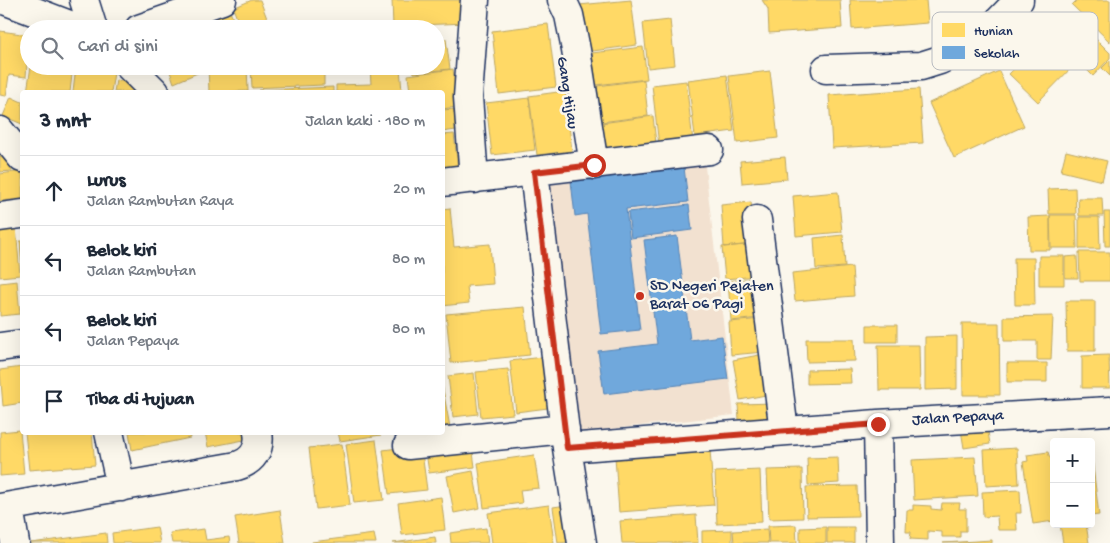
<!DOCTYPE html>
<html lang="id">
<head>
<meta charset="utf-8">
<style>
	:root { --surface:#fff; --page:#f6f6f7; --text:#1f2937; --muted:#747a83; --line:#e0e1e3 }
	body { margin:0; font-family:"Gochi Hand",sans-serif; background:var(--page); color:var(--text) }
	.controls { position:absolute; right:15px; bottom:15px; display:grid; overflow:hidden; border-radius:5px; box-shadow:0 5px 20px #0002 }
	.controls button { width:45px; height:45px; display:grid; place-items:center; padding:0; border:0; border-bottom:1px solid var(--line); background:var(--surface); color:var(--text); font:25px sans-serif }
	.stop { position:absolute; width:15px; height:15px; margin:-11px; border:4px solid #c8321e; border-radius:50%; background:#fff }
	.stop.end { background:#c8321e; border-color:#fff; box-shadow:0 1px 5px #0008 }
	.list { margin:0; padding:0; list-style:none }
	h2 { display:flex; justify-content:space-between; align-items:center; height:65px; margin:0; padding:0 20px; font-size:21px }
	h2 small { font-size:16px; font-weight:400; color:var(--muted) }
	.list li { display:grid; grid-template-columns:32px 1fr auto; gap:15px; align-items:center; box-sizing:border-box; height:70px; padding:0 20px; border-top:1px solid var(--line) }
	.list b { display:block; font-size:19px; white-space:nowrap }
	.list p { margin:0; font-size:16px; white-space:nowrap; color:var(--muted) }
	.list em { font-size:16px; font-style:normal; color:var(--muted) }
	.icon { flex:none; width:28px; height:28px; fill:none; stroke:currentColor; stroke-width:2; stroke-linecap:round; stroke-linejoin:round }
	.map { position:relative; flex:none; width:1110px; height:543px; overflow:hidden }
	.search { position:absolute; background:var(--surface); box-shadow:0 5px 20px #0002; left:20px; top:20px; width:425px; height:55px; display:flex; align-items:center; gap:12px; box-sizing:border-box; padding:0 18px; border-radius:28px; color:var(--muted); font-size:19px }
	.panel { position:absolute; background:var(--surface); box-shadow:0 5px 20px #0002; left:20px; top:90px; width:425px; height:345px; border-radius:5px }
	.map>svg:first-child { display:block }
</style>
</head>
<body>
<div class="map">
<svg width="1110" height="543" viewBox="0 0 1110 543">
	<rect width="100%" height="100%" fill="#fbf7ec"/>
	<filter id="ink" filterUnits="userSpaceOnUse"><feTurbulence type="fractalNoise" baseFrequency=".02" numOctaves="2"/><feDisplacementMap in="SourceGraphic" scale="10" xChannelSelector="R" yChannelSelector="G"/><feConvolveMatrix kernelMatrix="1 2 1 2 8 2 1 2 1" color-interpolation-filters="sRGB"/></filter>
	<g filter="url(#ink)">
		<path fill="#f2e1d0" d="M704,158l30,257 -157,18 -30,-256z"/>
		<path fill="#ffd966" stroke="#bba664" d="M252,0h8l11,29h-30l-8,-21z
			M392,0h75l1,23 -75,3z
			M631,0l6,45 -52,7 -6,-47z
			M762,0h78l2,28 -73,5 -1,-24z
			M850,0h76l2,23 -76,6z
			M1077,0h33v42l-38,-37z
			M229,9l8,20h-48l-1,-3z
			M1064,19l13,13 6,-6 27,27v5l-17,18 -15,-15 -40,41 -29,-28z
			M670,20l5,45 -27,3 -5,-45z
			M548,24l8,63 -57,7 -7,-63z
			M0,31l29,4 -3,42 -17,-2 -3,21 -6,-1z
			M446,39l4,30 -36,4 -1,-7h23v-26z
			M643,47l4,32 -51,6 -4,-32z
			M1110,60v16l-8,-8z
			M31,66h42l-3,26h-43z
			M76,66h39l-4,26h-38z
			M168,66h32l2,5 -28,12z
			M208,66h39l1,25 -39,1z
			M251,66h73v19l-72,3z
			M400,67l2,25h-66v-7l35,-1 -1,-16z
			M453,69l4,38 -15,2v-17h-32l-2,-17z
			M770,71l8,67 -41,5 -8,-67z
			M999,71l25,55 -70,32 -25,-55z
			M727,75l7,56 -39,5 -7,-56z
			M116,80l29,5 -1,7h-30z
			M644,80l4,36 -47,6 -4,-36z
			M686,81l7,61 -34,4 -7,-61z
			M333,87v5h-74v-2z
			M919,89l4,54 -91,5 -3,-53z
			M565,91l7,60 -35,4 -8,-59z
			M11,97l11,5v22l-19,-8z
			M529,98l6,52 -43,5 -6,-52z
			M454,109l2,21 -14,2v-22z
			M653,116l4,36 -52,6 -4,-35z
			M454,134l4,35 -16,2v-36z
			M1066,151l41,10 -5,20 -41,-10z
			M0,152h10l2,19 -12,1z
			M785,157l2,22 -45,4 -2,-22z
			M22,171v28l-22,2v-27z
			M1075,188l1,26h-27l-1,-25z
			M838,192l4,40 -46,4 -3,-40z
			M1078,198h24l1,18h-24z
			M751,202l4,42 -31,3 -3,-42z
			M450,208l4,39 36,-3 3,40 -26,2 2,17 -27,3v-97z
			M1104,212h6v34h-5z
			M1050,215h26l1,33h-26z
			M1050,216v34h-21l-1,-33z
			M1079,217h20l1,32h-21z
			M16,227l4,48 -20,2v-49z
			M843,235l2,32 -29,2 -2,-31z
			M20,241h2v30z
			M754,244l3,32 -32,3 -3,-32z
			M1079,252h31v29h-30z
			M1039,256h25v29h-25z
			M1077,256l1,22h-13v-21z
			M1014,258h20l1,47h-20z
			M852,267l2,29 -59,5 -3,-28z
			M756,278l4,40 -29,3 -3,-40z
			M17,281l3,33 -20,2v-33z
			M1066,301h29v50h-28z
			M525,307l5,48 -79,8 -5,-49z
			M1053,316l-2,44h-14v-19h-33v-24z
			M761,319l3,33 -33,3 -2,-33z
			M962,323h37l1,72h-37z
			M867,325h30v17h-30z
			M957,336v53l-32,1v-53z
			M806,339h48l1,22 -48,1z
			M878,345h41l1,45h-41z
			M764,354l7,40 -31,6 -7,-40z
			M1109,355l1,33h-28v-32z
			M542,357l6,51 -32,4 -6,-51z
			M1007,363h40v19h-40z
			M22,367v36l-19,3 -3,-36z
			M508,369l5,45 -32,3 -5,-45z
			M850,369l1,14 -44,1v-14z
			M474,373l4,41 -25,3 -5,-41z
			M442,384l8,43 -8,1z
			M776,403v16l-37,1 -1,-16z
			M987,426l3,18 -26,4 -3,-18z
			M20,430l4,44 -24,2v-44z
			M25,432h67l3,33 -66,5z
			M129,432h60l1,6 -58,12z
			M205,432h43l1,7 -41,8z
			M338,432h42l1,3 -41,6z
			M376,440l8,60 -30,3 -8,-59z
			M342,444l8,61 -34,4 -7,-61z
			M421,445l6,45 -38,4 -6,-44z
			M472,445l3,22 -46,6 -3,-21z
			M1017,448l2,36 -33,2 -2,-36z
			M710,450l4,55 -95,7 -4,-55z
			M1091,450l8,65 -8,1z
			M1048,452l2,6 4,-1v64l-21,3 -10,-62 5,-1 -1,-6z
			M534,455l5,33 -19,2 2,13 -38,5 -6,-45z
			M838,457l1,26 -31,2 -1,-27z
			M975,457l3,39 -64,4 -2,-40z
			M802,469l1,49 -34,1 -2,-49z
			M760,470l2,52 -45,2 -2,-52z
			M473,471l7,37 -26,5 -7,-37z
			M857,486l1,30 -51,1 -1,-30z
			M1020,490l1,23h-5l1,17h-19l-1,-14 -14,1 -1,-25z
			M441,497l4,33 -43,5 -4,-32z
			M942,503h18l-1,6h7v22h-6v6h-18v-5l-14,-1v9l-18,-1 1,-7h-5l1,-22h6v-5l18,1v3l10,1z
			M574,504l5,37 -21,2 -5,-36z
			M549,505l5,38h-62l-4,-30z
			M280,510l5,33h-46l-4,-26z
			M696,515l2,28h-76l-2,-22z
			M1060,524h26l3,19h-26z
			M796,525l1,18h-28l-1,-17z
			M157,527l3,16h-47l-1,-10z
			M826,527v16h-26v-15z
			M827,527h27v16h-27z
			M486,528l2,15h-37l-1,-10z
			M204,529l2,11 23,-3 1,6h-58l-2,-10z
			M767,529l1,14h-34l-1,-12z
			M732,530v13h-30v-12z
			M106,533l1,10h-76z
			M374,534l2,9h-64v-1z
			M435,537l1,6h-43z
			M992,540v3h-49z"/>
		<path fill="#6fa8dc" stroke="#5684b6" d="M684,167l4,35 -62,7 14,121 -39,4 -14,-120 -12,2 -4,-35z
			M689,205l3,25 -61,8 -3,-26z
			M677,236l13,104 32,-4 6,43 -124,15 -6,-43 59,-7 -13,-104z"/>
		<g fill="none" stroke-linecap="round" stroke-linejoin="round">
			<g stroke="#1b2f5e" stroke-width="31">
				<path id="minor" d="M4,0l76,29
					M84,0l9,29
					M562,0l7,15 7,35 18,115
					M139,29l83,-29
					M129,66l26,26
					M826,69l95,-3 19,-6 49,-29 30,-31
					M0,131l22,27
					M534,172l33,276 15,95
					M474,179l-6,-82 7,-97
					M442,182l267,-32
					M0,217l22,-3
					M757,220l27,211
					M0,347l22,-3
					M878,424l2,119
					M109,432l12,55
					M408,445l157,-16
					M567,448l311,-24 232,-13
					M9,507l6,36
					M0,508l237,-42c16,-5 24,-17 21,-34"/>
			</g>
			<use href="#minor" stroke="#fbf7ec" stroke-width="28"/>
		</g>
	</g>
	<g fill="none" stroke-linecap="round" stroke-linejoin="round" filter="url(#ink)">
		<path stroke="#c8321e" stroke-width="6" d="M594,165l-60,7 33,276 311,-24"/>
	</g>
	<circle fill="#c8321e" stroke="#fbf7ec" stroke-width="2" cx="640" cy="296" r="5"/>
	<g text-anchor="middle" dominant-baseline="central" stroke-width="5" stroke-linejoin="round" paint-order="stroke">
		<g font-size="16" fill="#1b2f5e" stroke="#fbf7ec">
			<text transform="translate(566 93) rotate(81)">Gang Hijau</text>
			<text transform="translate(958 419) rotate(-3)">Jalan Pepaya</text>
		</g>
		<g font-size="16" fill="#1b2f5e" stroke="#fbf7ec" text-anchor="start">
			<text x="650" y="287">SD Negeri Pejaten<tspan x="650" dy="18">Barat 06 Pagi</tspan></text>
		</g>
	</g>
	<rect x="932" y="12" width="166" height="58" rx="8" fill="#fbf7ec" stroke="#b8bbc1" stroke-width="1"/>
	<rect x="942" y="23" width="23" height="14" fill="#ffd966"/>
	<rect x="942" y="46" width="23" height="13" fill="#6fa8dc"/>
	<g font-size="14" fill="#1b2f5e">
		<text x="974" y="35">Hunian</text>
		<text x="974" y="57">Sekolah</text>
	</g>
</svg>
<div class="controls">
<button>+</button>
<button>−</button>
</div>
<div class="stop" style="left:594px;top:165px"></div>
<div class="stop end" style="left:878px;top:424px"></div>
<div class="search"><svg class="icon" aria-label="search" viewBox="0 0 24 24"><circle cx="10" cy="10" r="6"/><path d="M15 15l6 6"/></svg>Cari di sini</div>
<section class="panel">
<h2>3 mnt<small>Jalan kaki · 180 m</small></h2>
<ul class="list">
<li><svg class="icon" aria-label="ahead" viewBox="0 0 24 24"><path d="M12 20V5M6 11l6-6 6 6"/></svg><div><b>Lurus</b><p>Jalan Rambutan Raya</p></div><em>20 m</em></li>
<li><svg class="icon" aria-label="left" viewBox="0 0 24 24"><path d="M17 20v-9H6M10 6l-5 5 5 5"/></svg><div><b>Belok kiri</b><p>Jalan Rambutan</p></div><em>80 m</em></li>
<li><svg class="icon" aria-label="left" viewBox="0 0 24 24"><path d="M17 20v-9H6M10 6l-5 5 5 5"/></svg><div><b>Belok kiri</b><p>Jalan Pepaya</p></div><em>80 m</em></li>
<li><svg class="icon" aria-label="arrive" viewBox="0 0 24 24"><path d="M6 21V4h12l-3 4 3 4H6"/></svg><div><b>Tiba di tujuan</b></div></li>
</ul>
</section>
</div>
</body>
</html>
